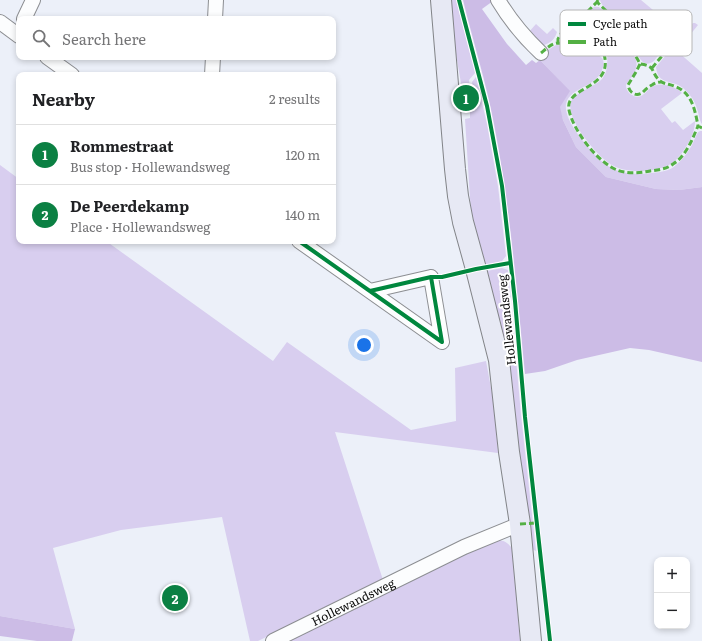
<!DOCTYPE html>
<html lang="en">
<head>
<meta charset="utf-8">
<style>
	:root { --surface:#fff; --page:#f2f2f2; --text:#202124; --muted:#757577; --line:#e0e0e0; --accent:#0b8043 }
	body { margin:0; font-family:Literata,serif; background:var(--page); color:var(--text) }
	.controls { position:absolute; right:12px; bottom:12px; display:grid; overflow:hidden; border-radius:8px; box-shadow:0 2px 6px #0003 }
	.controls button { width:36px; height:36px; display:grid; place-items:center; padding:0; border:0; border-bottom:1px solid var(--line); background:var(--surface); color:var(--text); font:20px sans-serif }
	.you { position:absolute; left:364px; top:345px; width:14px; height:14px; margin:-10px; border:3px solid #fff; border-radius:50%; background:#1a73e8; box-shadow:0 0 0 6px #1a73e833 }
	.badge { display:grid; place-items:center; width:26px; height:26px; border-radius:50%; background:var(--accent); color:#fff; font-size:13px; font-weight:700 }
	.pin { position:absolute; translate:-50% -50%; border:2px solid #fff; box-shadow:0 1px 4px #0006 }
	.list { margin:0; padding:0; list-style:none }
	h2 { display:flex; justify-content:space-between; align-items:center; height:52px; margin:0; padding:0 16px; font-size:17px }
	h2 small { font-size:13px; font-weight:400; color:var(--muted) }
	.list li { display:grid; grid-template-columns:26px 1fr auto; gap:12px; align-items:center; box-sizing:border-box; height:60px; padding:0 16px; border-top:1px solid var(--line) }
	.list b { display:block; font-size:15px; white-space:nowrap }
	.list p { margin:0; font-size:13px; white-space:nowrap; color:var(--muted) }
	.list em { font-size:13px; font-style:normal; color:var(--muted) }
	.icon { flex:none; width:22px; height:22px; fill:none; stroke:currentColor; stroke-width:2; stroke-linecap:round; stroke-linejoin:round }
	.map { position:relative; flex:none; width:702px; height:641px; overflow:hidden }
	.search { position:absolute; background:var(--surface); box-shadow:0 2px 6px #0003; left:16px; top:16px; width:320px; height:44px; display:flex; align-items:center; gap:10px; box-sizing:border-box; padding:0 14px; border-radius:8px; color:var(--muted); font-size:15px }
	.panel { position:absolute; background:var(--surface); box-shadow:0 2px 6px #0003; left:16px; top:72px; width:320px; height:172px; border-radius:8px }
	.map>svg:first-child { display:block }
</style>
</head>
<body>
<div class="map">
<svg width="702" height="641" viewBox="0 0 702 641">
	<rect width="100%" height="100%" fill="#ecf0f9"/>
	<path fill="#d8ceef" d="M447,0h9l19,73 -6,7 1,8 -8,1 -13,-75z
		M600,0h41l12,10 -18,23 20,17 25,-28 1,1v4l-27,34c-12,9 -15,-7 -22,-12 -5,-4 -10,-5 -15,-7 -2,-8 2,-15 -1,-22 -4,-8 -14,-12 -16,-20z
		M594,7c5,-1 7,1 11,5 3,3 6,6 8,10 3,9 -1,26 -12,28 -6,2 -13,-1 -19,-2 -7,-3 -14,-4 -20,-8l-1,-2 1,-3 14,-9 14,-16z
		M693,23h2l3,2 -21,26 25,22v51c-3,-4 -3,-10 -5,-15 -2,-8 -7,-15 -14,-21 -11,-9 -25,-2 -27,-21l34,-41z
		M536,24l11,10 6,-6 4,4c-2,8 -8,12 -16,14l-13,-13z
		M556,45c11,0 22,6 32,8 9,2 18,2 15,14 -5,21 -33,19 -37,37 -2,12 11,30 18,38 20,26 35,35 68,31 9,-1 19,-2 25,-9 6,-5 11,-12 15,-19 2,-4 3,-8 5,-11 2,-3 2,-3 5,-3v56l-23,3 -23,-1 -50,-12 -30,-30 -13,-27 -4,-13 1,-26 -20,-21 8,-10z
		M613,46c11,0 27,9 23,22 -1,7 -7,11 -10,17 0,4 2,8 6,10 11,7 15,-8 24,-10 7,-2 21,2 26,8l-21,16 11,14 3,-2 8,9 12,-9c0,8 -3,16 -7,23 -4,6 -8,12 -13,17 -13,11 -44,13 -59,6 -14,-6 -30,-26 -38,-39 -3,-6 -10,-18 -7,-26 3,-9 23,-15 31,-23 3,-4 5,-9 5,-14 1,-8 -2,-14 6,-19z
		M476,77l11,47 11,62 8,70 -4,5 -16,4 -15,-51 -6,-95 5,-1v-7h5l-3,-29z
		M0,165l19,14v62h87l167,120 14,-19 124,88 45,-9 -1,-53 31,-7 8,43 4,49 -163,-21 48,148 -30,15 -95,46h-8l-28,-124 -101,13 -68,18 22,81 -75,-13z
		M502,268l6,2 3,32 10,113 15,136 -6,-3 -39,-260 -4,-17z
		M492,541c10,-1 13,-1 20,7l8,93h-238z"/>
	<path fill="#ccbce6" d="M463,0h30v1l-11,8 25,35 19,21 6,-5 4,3 4,-3 30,31 -10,16 3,13 13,27 30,30 50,12 23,1 23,-3v175l-53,-12 -19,-2 -53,12 -32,11 -20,3c-8,-83 -15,-168 -31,-250 -8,-42 -21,-83 -31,-124z
		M0,616l75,13 -3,12h-35l-37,-5z"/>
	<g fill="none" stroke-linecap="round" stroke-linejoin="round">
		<g stroke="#8c8e92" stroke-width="16">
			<g id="minor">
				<path d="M498,0c12,20 26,37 43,53"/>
				<path d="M24,19l9,-19"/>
				<path d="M215,19l1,-19"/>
				<path d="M0,22l19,14"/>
				<path d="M47,57l25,18"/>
				<path d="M212,75l1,-18"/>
				<path d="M299,241l143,101 -11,-65 -61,14"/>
				<path id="s1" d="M273,641l191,-94 56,-23"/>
			</g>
		</g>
		<g stroke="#828488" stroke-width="22">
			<path id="secondary" d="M441,0l14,169 3,27 5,26 13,47 23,91 10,92 11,72 11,117"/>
		</g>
		<use href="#minor" stroke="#fcfdfe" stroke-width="14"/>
		<use href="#secondary" stroke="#e7e9f4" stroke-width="20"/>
		<path stroke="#54b044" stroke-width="3" stroke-dasharray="6 3" stroke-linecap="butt" d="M598,0l-1,2c9,9 19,16 19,29 -1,5 -2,9 -2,13
			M558,43v-4l4,-7 14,-9 21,-21
			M541,53c6,-5 11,-10 18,-10l36,10 9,1c2,-3 3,-6 6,-8 7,-5 18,2 23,7 3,3 5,7 7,11 17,2 10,8 20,17 4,3 9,3 14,5 18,6 21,24 24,40l4,2
			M604,54c10,36 -40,32 -35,56 4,20 28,52 48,60 10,4 23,3 33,1 8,-1 17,-2 23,-7 13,-8 19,-24 25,-38
			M640,64l-4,8 -8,13c1,7 7,12 14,8 3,-3 6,-6 10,-8 3,-2 6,-3 9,-3
			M652,68l39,-47
			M520,524l16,-1"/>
		<g stroke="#fff" stroke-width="6">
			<path id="cycleway" d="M459,0l28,106 15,80 13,115 10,116 25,224
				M299,241l143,101 -11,-65 -61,14
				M431,277h11l34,-8 34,-6"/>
		</g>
		<use href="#cycleway" stroke="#00873e" stroke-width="4"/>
	</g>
	<g text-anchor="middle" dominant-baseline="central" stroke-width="4" stroke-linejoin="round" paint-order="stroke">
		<g font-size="12" fill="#0a0a0a" stroke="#fff">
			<text transform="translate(506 320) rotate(-96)">Hollewandsweg</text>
			<text stroke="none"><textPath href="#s1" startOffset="89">Hollewandsweg</textPath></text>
		</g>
	</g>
	<rect x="560" y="10" width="132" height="46" rx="6" fill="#fff" stroke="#b6b6b6" stroke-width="1"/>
	<rect x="568" y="22" width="18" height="4" fill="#00873e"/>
	<rect x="568" y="40" width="18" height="4" fill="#54b044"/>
	<g font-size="11" fill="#0a0a0a">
		<text x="593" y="28">Cycle path</text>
		<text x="593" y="46">Path</text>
	</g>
</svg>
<div class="controls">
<button>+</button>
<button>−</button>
</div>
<div class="you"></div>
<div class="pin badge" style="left:466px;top:98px">1</div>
<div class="pin badge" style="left:175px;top:598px">2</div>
<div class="search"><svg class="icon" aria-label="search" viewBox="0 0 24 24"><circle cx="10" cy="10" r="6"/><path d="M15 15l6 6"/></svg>Search here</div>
<section class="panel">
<h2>Nearby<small>2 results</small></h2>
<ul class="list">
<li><span class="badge">1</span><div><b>Rommestraat</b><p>Bus stop · Hollewandsweg</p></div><em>120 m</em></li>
<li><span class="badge">2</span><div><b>De Peerdekamp</b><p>Place · Hollewandsweg</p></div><em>140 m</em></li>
</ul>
</section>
</div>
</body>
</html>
